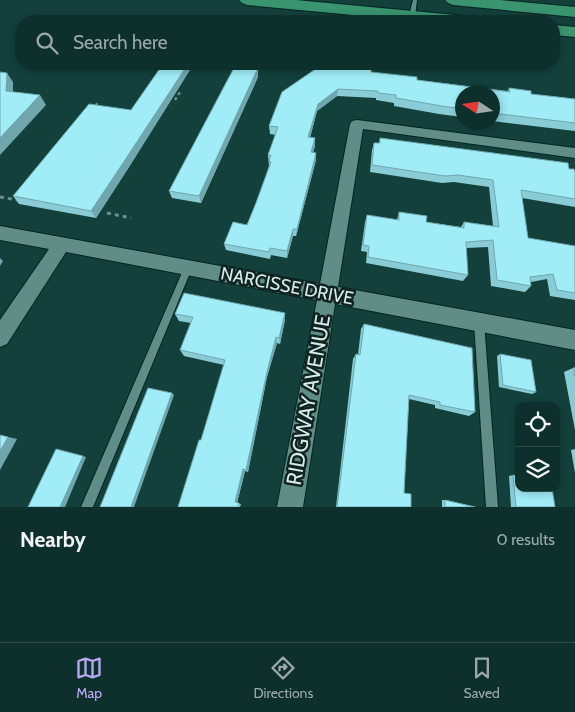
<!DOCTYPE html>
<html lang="en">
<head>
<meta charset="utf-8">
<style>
	:root { --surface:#0e302c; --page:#1c3c38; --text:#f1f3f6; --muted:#9ba9a9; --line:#2e4b48; --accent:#baaaf6 }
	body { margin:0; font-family:Cabin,sans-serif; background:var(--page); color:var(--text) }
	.controls { position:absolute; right:15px; bottom:15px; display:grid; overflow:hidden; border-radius:10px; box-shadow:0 2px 8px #0003 }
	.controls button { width:45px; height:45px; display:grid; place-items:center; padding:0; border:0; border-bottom:1px solid var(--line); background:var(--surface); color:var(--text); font:25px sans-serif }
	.compass { position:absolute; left:455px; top:85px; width:45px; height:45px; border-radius:50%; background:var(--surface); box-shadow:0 2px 8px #0003; rotate:282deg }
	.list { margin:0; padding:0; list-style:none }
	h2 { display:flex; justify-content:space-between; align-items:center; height:65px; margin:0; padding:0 20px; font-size:21px }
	h2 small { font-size:16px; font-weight:400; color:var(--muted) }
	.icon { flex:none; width:28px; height:28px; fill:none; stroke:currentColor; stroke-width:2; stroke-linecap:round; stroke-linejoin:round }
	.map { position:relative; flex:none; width:575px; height:507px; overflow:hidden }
	.search { position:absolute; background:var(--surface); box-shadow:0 2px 8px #0003; left:15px; right:15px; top:15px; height:55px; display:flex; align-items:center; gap:12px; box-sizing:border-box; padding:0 18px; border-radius:20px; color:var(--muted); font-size:19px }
	.sheet { height:135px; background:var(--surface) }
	nav { display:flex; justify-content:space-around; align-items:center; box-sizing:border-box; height:70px; border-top:1px solid var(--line); background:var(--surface); font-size:14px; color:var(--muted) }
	nav a { display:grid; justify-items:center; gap:2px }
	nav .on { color:var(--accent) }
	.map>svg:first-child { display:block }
</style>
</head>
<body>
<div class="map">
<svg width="575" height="507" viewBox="0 0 575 507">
	<rect width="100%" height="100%" fill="#13403b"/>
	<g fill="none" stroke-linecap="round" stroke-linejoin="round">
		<g stroke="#032521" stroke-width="2">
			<path id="service" d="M413,0h4l-2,16 -3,2 -3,-2z
				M188,264l3,1 1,3 -99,239h-12l103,-239 1,-3z
				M479,317l3,2 2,3 14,185h-12l-12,-185 2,-3z"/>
		</g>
		<g stroke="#032521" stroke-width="2">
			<path id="minor" d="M357,120l218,28v10l-212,-29 -25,158 237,43v20l-240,-46 -32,203h-26l40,-207 -251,-48 -59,92 -7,3v-27l49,-71 -49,-9v-14l320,58 30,-160 2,-3z"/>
		</g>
		<g stroke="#032521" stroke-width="2">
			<path id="motorway" d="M239,0h57l170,16 6,2 2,3h-56l-171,-16 -5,-2z
				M445,0h55l75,7v10l-122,-12 -5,-2z
				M554,25l21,2v10l-21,-2z"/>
		</g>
		<path stroke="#6c8f8b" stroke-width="2.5" stroke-dasharray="3 3" stroke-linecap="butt" d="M175,100l5,-8
			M96,106l2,-5"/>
		<path stroke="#6c8f8b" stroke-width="3" stroke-dasharray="4 4" stroke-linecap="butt" d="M0,197l17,3
			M107,213l24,5"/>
		<use href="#service" fill="#618d87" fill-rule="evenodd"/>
		<use href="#minor" fill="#618d87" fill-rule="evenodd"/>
		<use href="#motorway" fill="#3a946f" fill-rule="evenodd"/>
	</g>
	<path fill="#8accd5" d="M163,64h30v1l-64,102 -33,51 -77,-14 -6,-8 118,-86z
		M236,64h22v13l-57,126 -29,-5 -3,-7z
		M371,72l46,8 91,11 1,-3 22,6 44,5v32l-83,-10v-29h-30v25l-23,-3 -45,-8v-3l-18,-3v-2l-39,-2 -20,15 -7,27 5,8 -2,6 3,8 -20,76h-3l-6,22 -16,-3 -1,4 -44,-9 -2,-6 23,-19 9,-22 13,-37 -1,-11 8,-20 -6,-1 -1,-8 13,-34z
		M380,138l189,31 6,3v35l-53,-9 6,40 47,8v54l-25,-4 -3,-17 -16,3v4l-6,6 -34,-6 -3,-39 -22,1 2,27 -5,6 -97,-18 1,-11 -6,-1 4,-29 2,-7 30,5 2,-8 27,10 35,5 3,-5 29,4 -4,-39 -35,-5 -12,1 -72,-11 2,-22 2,-7h5z
		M175,314l110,6 -5,24 -3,-1 -10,34 -19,95 -3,-1 -8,32 4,1 -1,3h-62l23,-67 23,-75 -40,-9 -4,-6 11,-27 -12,-2z
		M364,324l111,88 -6,4 -34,-8v-3l-26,-6 -5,94 7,14h-75l17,-148 3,-5 2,1 3,-26z
		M500,354l36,38 -4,2 -33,-7 -2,-31z
		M573,368h2v62l-11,-58z
		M575,449v24l-4,-23z
		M513,475l42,32h-44l-2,-31z
		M442,500h3l30,7h-33z"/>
	<path fill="#70a6ae" d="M188,64h5v1l-64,102 -33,51 -5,-7z
		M257,64l1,13 -57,126 -2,-7z
		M7,73l6,9v18l-7,-9z
		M338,89l-1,7 -20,15 -9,34v-8l10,-33z
		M40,95l6,10 -46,50v-17z
		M315,138v8l-4,14v-8z
		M316,153v7l-20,76 1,-7z
		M293,229v7l-6,22v-7z
		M0,258l3,3 -3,5z
		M285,313v7l-5,24 -1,-6z
		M276,337l1,6 -10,34 -19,95 -2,-2 21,-98z
		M172,393l2,2 -40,112h-3z
		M8,437l9,2 -17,31v-19z
		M83,456l3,1 -21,50h-5z
		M243,469l2,2 -8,32 -2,-1z"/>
	<path fill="#a0edf8" stroke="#70a6ae" d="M163,64h25l-63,96 -34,51 -78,-15 76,-92 42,6z
		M236,64h21v6l-58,126 -30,-5z
		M334,66l37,2v4l46,5v3l93,12 -1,-4 22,3v3l44,5v24l-83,-10v-21h-30v17l-20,-3 -46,-8v-3l-18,-2v-2l-40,-2 -20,15 -10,33 7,1 -4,14 5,1 -19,76h-4l-6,22 -17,-3 -1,4 -45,-8 9,-22 14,3 9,-22 15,-41 -2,-1 2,-6h-3l10,-28 -9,-1 13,-34 35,-24z
		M0,72l7,1 -1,18 34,4 -40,43z
		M380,138l188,25 1,6h5l1,3v27l-54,-9 7,48 47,8v47l-18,-3 -4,-16 -23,3 1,9 -34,-6 -4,-40 -27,2 2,33 -100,-18 1,-11 -6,-1 4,-30 32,5v-8l28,4 -1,6 38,6v-6l35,5 -6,-47 -35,-5 -13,1 -73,-11 2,-22h6z
		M184,293l101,20 -6,25 -3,-1 -9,35 -21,98 -3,-1 -8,33 4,1 -1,4h-60l21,-67h2l24,-80 -45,-10 13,-33 -18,-3z
		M364,324l108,24 3,64 -35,-7v-3l-31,-7 -5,98 7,1v13h-74l19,-153 4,1z
		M500,354l31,6 5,32 -33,-7z
		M573,368h2v9z
		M148,388l24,5 -41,114h-31z
		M0,435l8,2 -8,14z
		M56,449l27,7 -23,51h-32z
		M513,475l6,1v12h33l3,19h-39z
		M445,500l30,7h-30z"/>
	<g text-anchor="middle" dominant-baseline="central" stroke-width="5" stroke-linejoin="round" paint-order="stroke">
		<g font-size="18" fill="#d5ece9" stroke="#112320">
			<text transform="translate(287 286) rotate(11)">NARCISSE DRIVE</text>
		</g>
		<g font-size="21" fill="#d5ece9" stroke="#112320">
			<text transform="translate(308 400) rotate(-80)">RIDGWAY AVENUE</text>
		</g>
	</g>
</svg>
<div class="controls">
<button><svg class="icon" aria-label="locate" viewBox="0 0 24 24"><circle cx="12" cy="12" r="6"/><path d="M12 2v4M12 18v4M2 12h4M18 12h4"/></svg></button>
<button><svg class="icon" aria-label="layers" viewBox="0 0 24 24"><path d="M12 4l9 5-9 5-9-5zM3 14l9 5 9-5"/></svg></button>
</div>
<svg class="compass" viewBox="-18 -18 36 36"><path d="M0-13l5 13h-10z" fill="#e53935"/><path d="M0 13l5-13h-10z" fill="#9ba9a9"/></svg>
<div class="search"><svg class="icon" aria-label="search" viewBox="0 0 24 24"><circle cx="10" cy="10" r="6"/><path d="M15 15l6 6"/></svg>Search here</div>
</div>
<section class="sheet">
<h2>Nearby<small>0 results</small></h2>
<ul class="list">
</ul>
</section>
<nav>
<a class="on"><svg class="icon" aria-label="map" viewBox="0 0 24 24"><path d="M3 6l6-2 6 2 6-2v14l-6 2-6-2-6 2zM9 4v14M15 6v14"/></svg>Map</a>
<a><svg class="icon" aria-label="directions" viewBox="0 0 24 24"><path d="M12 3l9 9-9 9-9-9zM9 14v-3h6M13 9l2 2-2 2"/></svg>Directions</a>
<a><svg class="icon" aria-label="saved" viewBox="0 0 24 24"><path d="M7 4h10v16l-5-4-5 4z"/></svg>Saved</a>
</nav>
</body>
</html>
